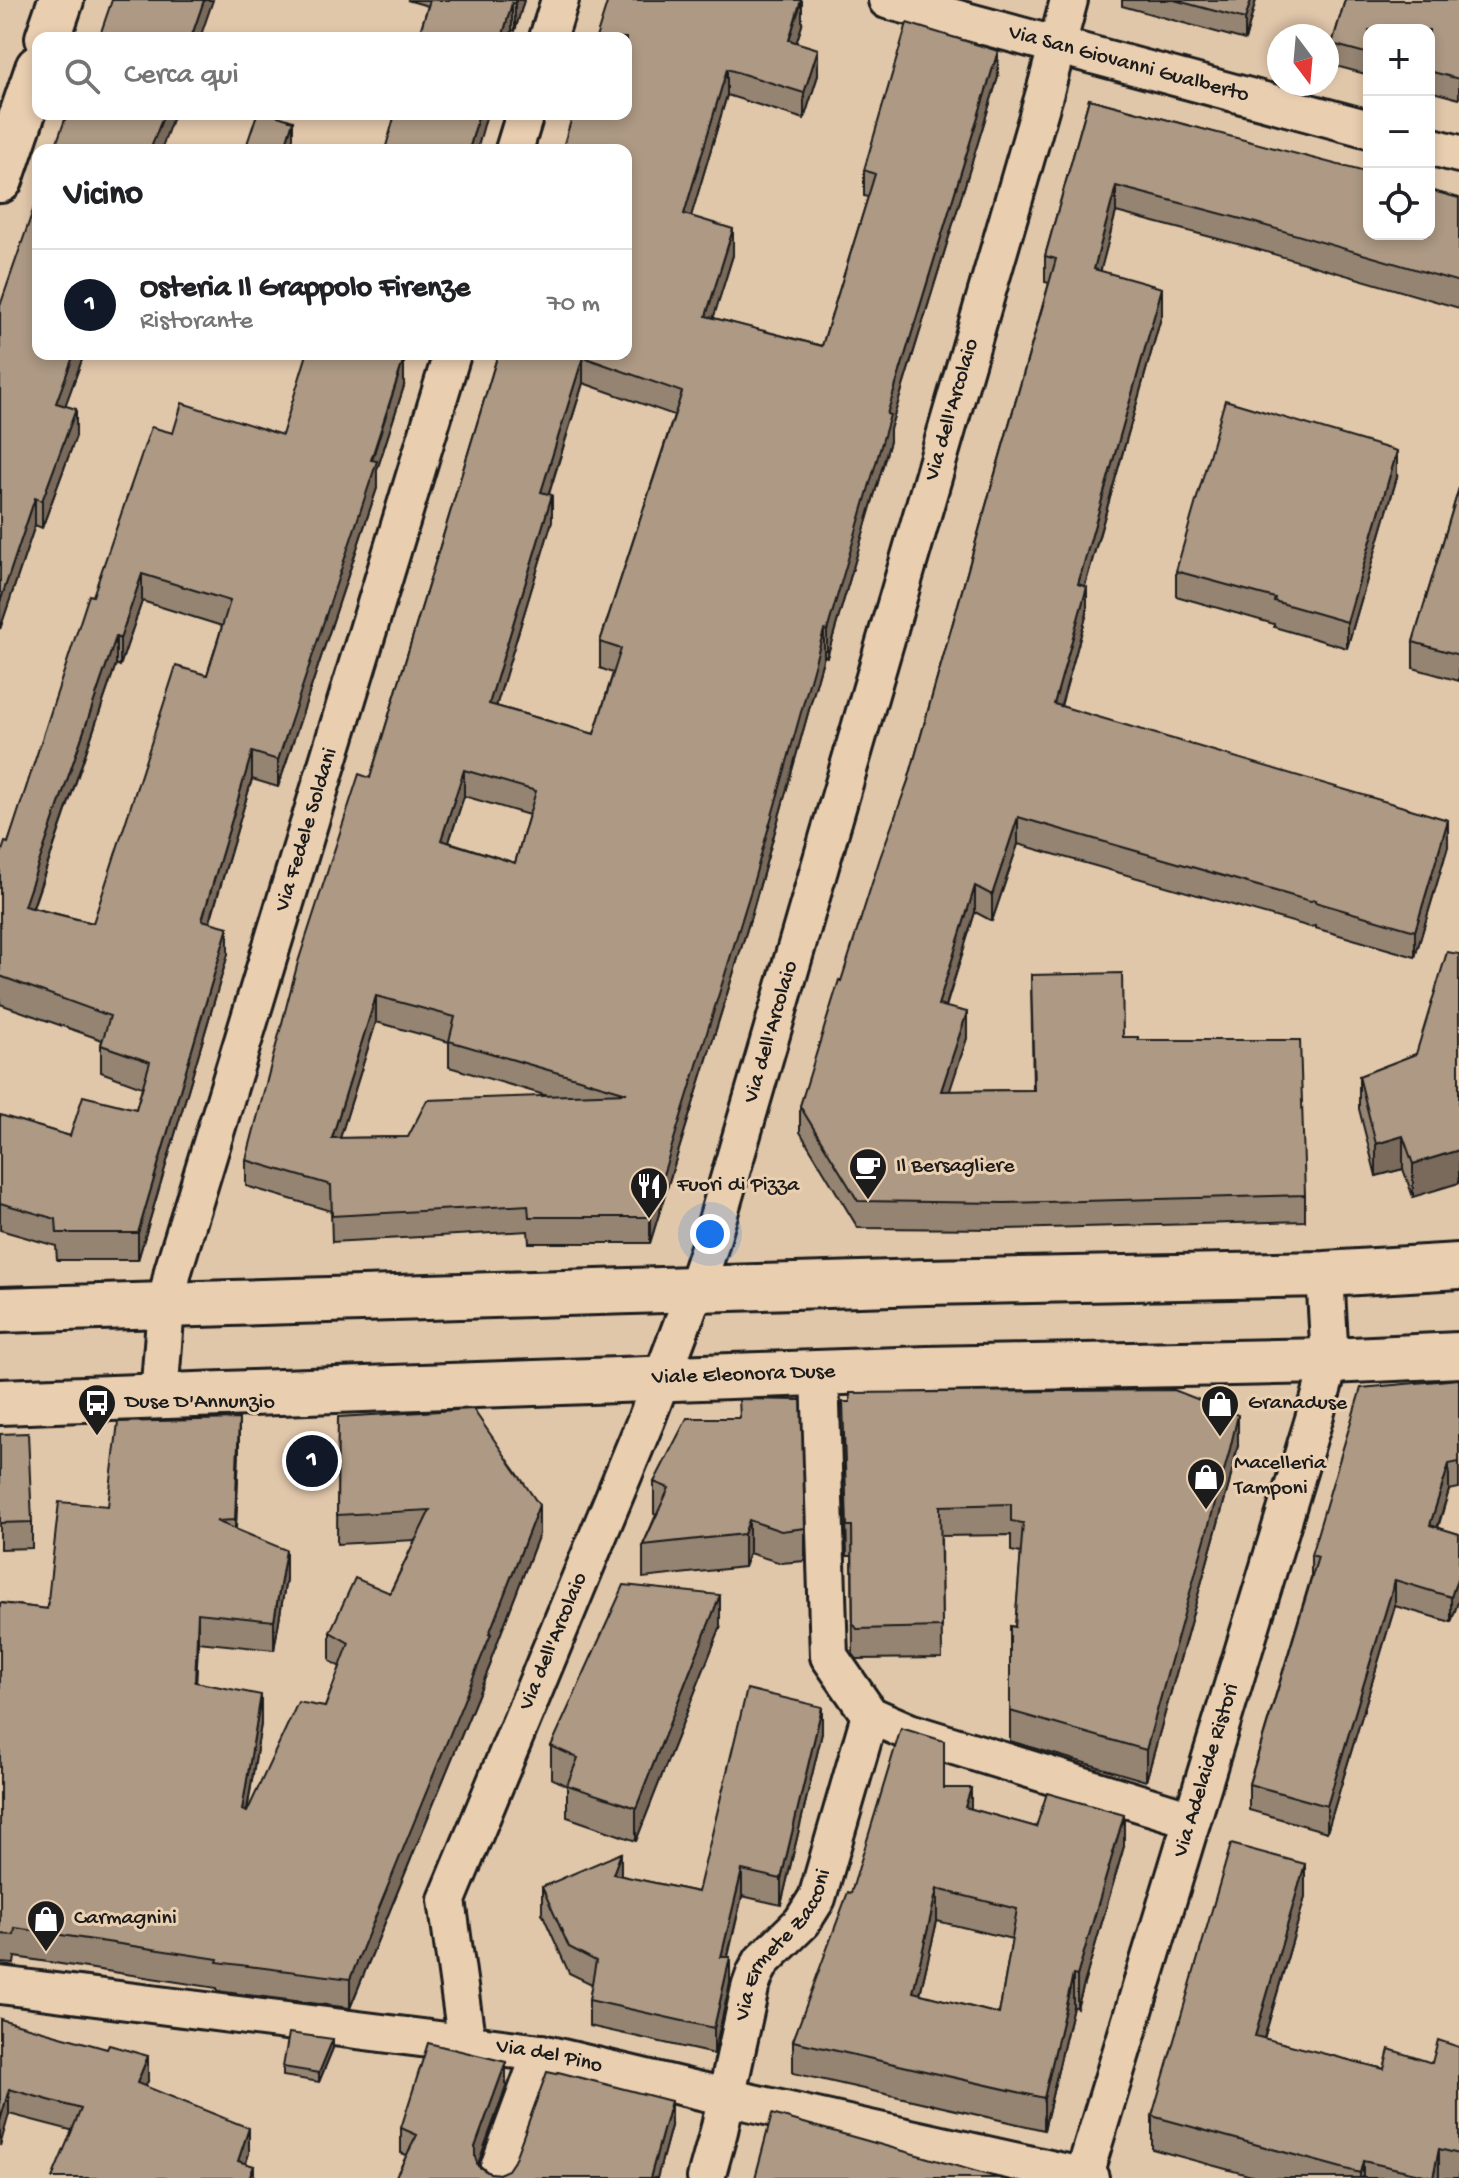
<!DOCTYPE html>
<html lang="it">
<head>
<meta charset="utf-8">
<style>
	:root { --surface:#fff; --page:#f2f2f2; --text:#202124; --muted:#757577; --line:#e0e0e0; --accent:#111827 }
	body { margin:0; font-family:"Gochi Hand",sans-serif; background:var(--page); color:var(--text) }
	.controls { position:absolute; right:24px; top:24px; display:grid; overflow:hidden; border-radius:16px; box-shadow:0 4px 12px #0003 }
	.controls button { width:72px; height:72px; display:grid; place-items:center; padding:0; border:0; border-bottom:2px solid var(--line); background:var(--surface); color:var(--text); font:40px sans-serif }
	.compass { position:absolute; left:1267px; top:24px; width:72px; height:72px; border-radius:50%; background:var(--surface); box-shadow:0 4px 12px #0003; rotate:164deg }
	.you { position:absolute; left:710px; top:1234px; width:28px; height:28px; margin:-20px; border:6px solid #fff; border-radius:50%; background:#1a73e8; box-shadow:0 0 0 12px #1a73e833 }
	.badge { display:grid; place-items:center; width:52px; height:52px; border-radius:50%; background:var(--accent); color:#fff; font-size:26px; font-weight:700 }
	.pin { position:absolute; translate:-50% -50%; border:4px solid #fff; box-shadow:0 2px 8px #0006 }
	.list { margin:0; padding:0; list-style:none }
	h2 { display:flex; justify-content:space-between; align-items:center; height:104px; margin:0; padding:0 32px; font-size:34px }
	h2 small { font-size:26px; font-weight:400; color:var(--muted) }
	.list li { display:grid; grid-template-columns:52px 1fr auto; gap:24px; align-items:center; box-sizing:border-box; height:112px; padding:0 32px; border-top:2px solid var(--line) }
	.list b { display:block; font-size:30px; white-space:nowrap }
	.list p { margin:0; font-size:26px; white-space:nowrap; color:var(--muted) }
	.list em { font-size:26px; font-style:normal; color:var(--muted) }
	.icon { flex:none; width:44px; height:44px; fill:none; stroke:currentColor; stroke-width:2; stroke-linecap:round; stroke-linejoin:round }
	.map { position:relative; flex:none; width:1459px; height:2178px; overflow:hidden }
	.search { position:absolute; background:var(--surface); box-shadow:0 4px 12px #0003; left:32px; top:32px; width:600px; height:88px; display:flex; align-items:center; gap:20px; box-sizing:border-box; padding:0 28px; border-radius:16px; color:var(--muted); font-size:30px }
	.panel { position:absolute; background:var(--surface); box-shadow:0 4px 12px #0003; left:32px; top:144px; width:600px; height:216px; border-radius:16px }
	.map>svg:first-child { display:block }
</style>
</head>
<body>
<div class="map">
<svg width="1459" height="2178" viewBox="0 0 1459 2178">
	<rect width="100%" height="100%" fill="#e1c7aa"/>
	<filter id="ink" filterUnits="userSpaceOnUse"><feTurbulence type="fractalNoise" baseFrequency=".0125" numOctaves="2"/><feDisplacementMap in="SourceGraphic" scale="16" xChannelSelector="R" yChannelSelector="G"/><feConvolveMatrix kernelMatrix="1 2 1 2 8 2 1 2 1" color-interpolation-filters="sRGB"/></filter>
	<g filter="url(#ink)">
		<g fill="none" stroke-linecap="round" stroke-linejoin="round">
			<g stroke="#1c1c1c" stroke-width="42">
				<g id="minor">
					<path id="s1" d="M887,0l482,129"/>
					<path d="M548,38l12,-38"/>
					<path d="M1429,146l30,8"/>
					<path d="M514,150l11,-36"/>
					<path id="s2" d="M159,1397l7,-91 7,-35 279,-917"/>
					<path d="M870,1715l39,17 282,87"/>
					<path id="s3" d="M0,1985l541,68 185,44 364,81"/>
					<path id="s4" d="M467,2045l-20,-145 199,-480 49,-130 14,-42 336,-1156 24,-92"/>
					<path d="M495,2178l46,-125"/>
					<path id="s5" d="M706,2178l13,-47 31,-143 5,-14 7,-13 40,-39 15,-24 53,-183 -41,-59 -9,-282"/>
					<path id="s6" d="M1083,2178l231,-759 16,-58 -5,-87"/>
				</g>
			</g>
			<g stroke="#1c1c1c" stroke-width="50">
				<path id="tertiary" d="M48,38l13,-38
					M0,180l38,-112"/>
			</g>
			<g stroke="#1c1c1c" stroke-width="50">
				<g id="secondary">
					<path d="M0,1310l926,-28 399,-8 134,-8"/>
					<path id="s7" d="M0,1402l927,-33 403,-8 129,-6"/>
				</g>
			</g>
			<use href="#minor" stroke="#e9ceb0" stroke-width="36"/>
			<use href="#tertiary" stroke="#e9ceb0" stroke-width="44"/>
			<use href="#secondary" stroke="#e9ceb0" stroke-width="44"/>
		</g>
		<path fill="#958472" stroke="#1c1c1c" stroke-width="2" fill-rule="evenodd" d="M407,0h117l-9,31 -3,-1 -2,8h-92l10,-32z
			M1122,0h134l-11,40 -123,-34z
			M1345,0h114v99l-30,-8v-61h-60v45l-37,-10v-21z
			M802,25l-6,18 22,32 -14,44 -77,-24 -36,121 42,39 -20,63 109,28 46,-149 -4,-1v-26l134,-93 -108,352v12l-63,216 -3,-1 -72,257 -102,330h-121l-1,-12 -196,11 -1,-31 -85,-25v-26l124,-382 128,-424h128l-64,-204zM583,383l91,32 -74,227v26l13,5 -19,61 -98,-28 56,-185 -3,-27zM464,796l65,19 -14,48 -66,-21zM376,1022l73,20v25l99,29 -140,41 -68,1z
			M1089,99l370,99v110l-210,-61 -133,-35 -16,59 62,43 -77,272 2,27 -26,93 387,140 -33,111 -100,-29v-2l-5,1 -292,-83 -26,77 -17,-9 -29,95 21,31 -18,53 84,-1 -2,-115 92,62 15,3 167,155v26l-301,8 -146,-1 -58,-96v-26l108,-325 141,-498 -4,-1v-26z
			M38,354h46l-19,52 11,30 -34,92 -7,-3 -35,104z
			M404,386l-27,84v18l-99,299 -26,-8 -42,143 18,32 -90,306h-81l-1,-14 -56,-16v-115l70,21 66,-27 6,-22 -41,-15v-27l1,-5 -102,-36v-147l8,-14 85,-247 80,-163 109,2zM142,601l80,25 -15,49 -114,248 -60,-15 83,-244 4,2z
			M1397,477l-50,171 -73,-21v-3l-98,-28v-25z
			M1459,488v193l-46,-13v-26z
			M1416,1054l-3,143 -10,-28 -27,7 -17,-67v-33z
			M1459,1379v109l-10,2 -11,38 21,6v65l-8,23 -56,-16 -68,226 -78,-22v-26l62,-207v-22z
			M843,1402l395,43 -9,39 -83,297 -136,-40v-115l5,1 6,-74 -10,-2v-16l-70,1 1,122 -85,1 -4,-5 -1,-98h-5z
			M338,1417l201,117 -48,125v4l-141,345 -133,-17v-3l-202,-31 -1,7 -14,-1v-360l47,6 61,-103 131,-58 -3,81 50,50 -12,71 -76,-8 -2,40 65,42 -14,88 78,-105 15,-40 -10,-6v-29l60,-39 25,-53 -78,4z
			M0,1434l32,88v26l-32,1z
			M654,1482l151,46v33l-24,2 -32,-10 -5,14 -101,11v-33l13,-30 -2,-1z
			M720,1628l-84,213 -69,-24v-31l-16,-8v-32z
			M822,1733l-41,172 -39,-9 -14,61 2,26 -16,71 -125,-28v-26l3,-16 -23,-11 -27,-60v-26l79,-11 77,16z
			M944,1788l27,21 65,18 88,19 -47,162 -4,-2 -29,124 -251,-57v-32l58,-148zM937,1921l75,18 -13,75 -79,-20z
			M1305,1897l-41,142 120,30 48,-6 27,-16v131h-200l-107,-29v-33z
			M0,2019l148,62 -3,5 104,67 -3,10 8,15 -245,-64z
			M333,2048l-14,34 -36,-6v-9z
			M506,2087l-28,77 11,9 10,1 172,-48 -14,52h-261l11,-23 -6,-2v-25z"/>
		<path fill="#796b5c" stroke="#1c1c1c" stroke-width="2" d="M204,0h9l-13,38h-9z
			M516,0h8l-9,31v-27z
			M802,0v25l-13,41v-26z
			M1251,0h5l-11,40v-21z
			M512,3v27l-2,8h-8z
			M818,49v26l-14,44v-26z
			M998,51v26l-108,352v12l-63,216v-26l60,-217z
			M727,69v26l-43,145v-26z
			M164,114h10l-13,36h-11z
			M479,114h8l-10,36h-8z
			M293,121v17l-3,12h-6z
			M1116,186v26l-22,84v-27z
			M733,229v26l-27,87v-26z
			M1162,288v26l-84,296v-26z
			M74,354h10l-28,77v-28z
			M583,357v26l-42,135v-26z
			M404,358v28l-27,84v18l-99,299v-27z
			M76,409v27l-34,92v-27z
			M1397,451v26l-50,171v-26z
			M552,495v26l-63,209v-26z
			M35,498v27l-35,104v-27z
			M142,574v27l-22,65v-27z
			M1087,587v26l-33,117v-26z
			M824,630v26l-72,257 -102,330v-26z
			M116,637v27l-92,269v-27z
			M252,752v27l-50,169v-28z
			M464,770v26l-23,70v-26z
			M1018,817v27l-26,77v-26z
			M1448,820v26l-33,111v-26z
			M975,886v26l-37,119v-26z
			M228,927v27l-90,306v-27z
			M376,996v26l-44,142v-26z
			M967,1012v26l-26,80v-27z
			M1403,1136v33l-27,7v-32z
			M1459,1150v33l-46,14v-33z
			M1238,1415v30l-9,39 -83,297v-31z
			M239,1419v29l-4,101v-29z
			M1449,1464v26l-19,61v-26z
			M539,1505v29l-48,125v4l-141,345v-29l139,-345z
			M749,1520v33l-5,14v-33z
			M286,1550v29l-12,71v-29z
			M1459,1573v26l-8,23v-25z
			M1395,1580v26l-68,226v-26z
			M720,1595v33l-84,213v-33z
			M198,1613v29l-3,69v-29z
			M261,1695v29l-19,116v-30z
			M822,1707v26l-41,172v-26z
			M971,1788v32l-6,-13z
			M1124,1815v31l-47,162v-32z
			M621,1853v25l-8,-4z
			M1305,1864v33l-50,172v-33z
			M742,1870v26l-21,87v-26z
			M937,1889v32l-24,103v-32z
			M730,1957v26l-16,71v-26z
			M1073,1975v31l-29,124v-32z
			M333,2039v9l-14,34v-9z
			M148,2056v25l-11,26v-24z
			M506,2062v25l-31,85v-25z
			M9,2089v25l-9,32v-25z
			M671,2101v25l-14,52h-7z
			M249,2128v25l-8,25 -3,-17z
			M1439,2149v29h-6v-1z
			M1363,2161v17h-3v-5z
			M254,2166v12h-5z"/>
		<path fill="#ad9984" stroke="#1c1c1c" stroke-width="2" fill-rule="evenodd" d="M112,0h92l-13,38h-92z
			M430,0h86l-1,4 -3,-1 -10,35h-84z
			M608,0h193l-12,40 29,9 -14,44 -77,-24 -43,145 49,15 -27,87 116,30 53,-172 -11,-4 43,-147 91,28 -111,363 3,1 -63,216 -3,-1 -72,257 -102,330h-121l-1,-12 -196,11 -1,-31 -85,-25 52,-198 61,-188 11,4 128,-424h128v-204h-64l11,-36h53v-76h-30zM583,357l99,35 -82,250 21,7 -27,85 -105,-30 63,-209 -11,-3zM464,770l72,21 -21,72 -74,-23zM376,996l79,21 -6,24 178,52 -200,7 -19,37 -76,1z
			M1174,0h77l-6,19z
			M1345,0h114v79l-30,-8v-41h-60v24l-37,-10z
			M1089,99l280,74v61h60v-44l30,8v84l-210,-61 -133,-35 -22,83 68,19 -84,296 9,3 -33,117 394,116 -33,111 -100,-29v-2l-5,1 -292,-84 -26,78 -17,-9 -37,119 29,7 -26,79 93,-1 -3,-115 91,-2 1,64h15v3h162l5,155 -301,8 -146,-2 -58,-95 39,-126 2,1 39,-123 28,-77 148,-522 -11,-3z
			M67,114h97l-14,36h-96z
			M257,114h15l21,7 -9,29h-39z
			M395,114h84l-10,36h-84z
			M38,196v158h36l-18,49 20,6 -34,92 -7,-3 -35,104v-296z
			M307,354h84l13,4 -33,102 6,1 -99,299 -26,-8 -50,168 26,7 -90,306h-81l-1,-14 -56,-16v-88l70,21 13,-40 53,13 14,-47 -49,-17 9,-29 -110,-40v-119l5,-15 3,1 81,-248 4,1 58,-169 22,6 9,-30 100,32zM142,574l88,27 -23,74 -31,-9 -83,257 -69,-17 92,-269 4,2z
			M1225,400l172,51 -50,171 -73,-21 1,-3 -99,-27z
			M1459,488v167l-46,-13z
			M1447,952l12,2v196l-46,14 -10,-28 -27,8 -17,-68 57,-22z
			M1459,1379v83l-10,2 -19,61 29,9v39l-8,24 -56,-17 -68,226 -78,-22 69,-227 -7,-2 50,-167z
			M1174,1390l64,25 -9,38 -83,297 -136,-39v-85l5,1 8,-104 -12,-2v-17l-71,2 2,121 -85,2 -4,-6 -1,-97h-5l-4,-124h7v-9z
			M739,1399l62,1 4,128 -24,3 -32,-11 -5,14 -101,11 26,-57 -15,-6 33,-64h53z
			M473,1409l66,96 -50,129h2l-141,345 -133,-17 1,-3 -203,-31 -1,7 -14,-1v-331l47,6 12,-107 49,4 10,-84 121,-3 -4,101 -19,1 70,29 -12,71 -76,-8 -3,69 66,13 -19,115 5,2 51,-110 27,5 24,-64 -19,-11 25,-54 35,15 40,-83 -93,5 1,-98z
			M28,1433l4,89 -32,1v-89z
			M624,1585l96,10 -84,213 -69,-23 11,-27 -27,-12z
			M747,1689l75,18 -41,172 -39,-9 -21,87h9l-16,71 -125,-28 7,-39 -27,-14 -27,-60 79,-34 -8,21 85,18z
			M901,1728l43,13v47h27l-6,19 71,20 11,-34 77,22 -47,161 -4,-1 -29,123 -251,-57 55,-149 3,1zM937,1889l80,20 -18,105 -86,-22z
			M1231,1844l74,20 -50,172 129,33 5,-20 43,14 6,-23 21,7v107l-20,-5 -6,28 -70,-16 -3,12 -208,-57z
			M0,2019l107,30 2,-4 39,11 -11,27 112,45 -11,33 16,5 -5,12h-197l29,-69 -72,-20 -9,32z
			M289,2033l44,6 -14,34 -36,-6z
			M428,2043l78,19 -31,85v10l3,9 11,7 10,1 9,-4 6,-9 33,-89 10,2 1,-2 113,29 -21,77h-255l22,-43 -16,-7z
			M772,2114l227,64h-244z"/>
	</g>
	<defs>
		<g id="cafe-pin" transform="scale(2)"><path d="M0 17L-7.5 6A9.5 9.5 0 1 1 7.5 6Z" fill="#1c1c1c" stroke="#e9ceb0"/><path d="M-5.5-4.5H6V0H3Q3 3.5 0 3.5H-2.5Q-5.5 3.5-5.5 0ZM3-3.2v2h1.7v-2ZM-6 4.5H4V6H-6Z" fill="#fff"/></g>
		<g id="restaurant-pin" transform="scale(2)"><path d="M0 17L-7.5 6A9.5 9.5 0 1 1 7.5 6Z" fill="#1c1c1c" stroke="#e9ceb0"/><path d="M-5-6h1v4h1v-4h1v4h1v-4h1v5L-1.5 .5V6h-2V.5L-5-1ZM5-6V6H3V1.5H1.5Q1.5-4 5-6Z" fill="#fff"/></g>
		<g id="bus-pin" transform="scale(2)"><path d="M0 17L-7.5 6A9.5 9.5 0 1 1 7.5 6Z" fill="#1c1c1c" stroke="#e9ceb0"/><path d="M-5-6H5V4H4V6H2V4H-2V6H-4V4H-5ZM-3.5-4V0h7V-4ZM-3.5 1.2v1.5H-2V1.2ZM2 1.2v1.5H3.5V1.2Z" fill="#fff"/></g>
		<g id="shop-pin" transform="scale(2)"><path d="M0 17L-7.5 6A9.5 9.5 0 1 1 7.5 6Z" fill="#1c1c1c" stroke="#e9ceb0"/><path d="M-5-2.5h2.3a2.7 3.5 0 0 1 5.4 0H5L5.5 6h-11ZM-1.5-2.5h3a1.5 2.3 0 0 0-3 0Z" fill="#fff"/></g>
	</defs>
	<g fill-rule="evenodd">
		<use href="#cafe-pin" x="868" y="1167"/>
		<use href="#restaurant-pin" x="649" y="1186"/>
		<use href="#bus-pin" x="97" y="1403"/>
		<use href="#shop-pin" x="1220" y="1404"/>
		<use href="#shop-pin" x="1206" y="1477"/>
		<use href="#shop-pin" x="46" y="1919"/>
	</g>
	<g text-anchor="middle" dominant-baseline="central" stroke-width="6" stroke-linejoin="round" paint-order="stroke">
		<g font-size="22" fill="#1c1c1c" stroke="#e9ceb0">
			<text stroke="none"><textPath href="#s1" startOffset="250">Via San Giovanni Gualberto</textPath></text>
			<text stroke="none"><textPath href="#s4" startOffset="1722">Via dell'Arcolaio</textPath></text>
			<text stroke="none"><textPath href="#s2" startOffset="588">Via Fedele Soldani</textPath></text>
			<text stroke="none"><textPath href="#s4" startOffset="1074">Via dell'Arcolaio</textPath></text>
			<text stroke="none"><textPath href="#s7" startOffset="744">Viale Eleonora Duse</textPath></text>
			<text stroke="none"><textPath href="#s4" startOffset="426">Via dell'Arcolaio</textPath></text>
			<text stroke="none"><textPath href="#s6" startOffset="426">Via Adelaide Ristori</textPath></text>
			<text stroke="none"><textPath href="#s5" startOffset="250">Via Ermete Zacconi</textPath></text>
			<text stroke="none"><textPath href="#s3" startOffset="554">Via del Pino</textPath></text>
		</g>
		<g font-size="22" fill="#1c1c1c" stroke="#e9ceb0" text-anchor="start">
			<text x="896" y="1167">Il Bersagliere</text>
			<text x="677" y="1186">Fuori di Pizza</text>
			<text x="125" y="1403">Duse D'Annunzio</text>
			<text x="1248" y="1404">Granaduse</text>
			<text x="1234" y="1464">Macelleria<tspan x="1234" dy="25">Tamponi</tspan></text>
			<text x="74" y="1919">Carmagnini</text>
		</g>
	</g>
</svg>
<div class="controls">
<button>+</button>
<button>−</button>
<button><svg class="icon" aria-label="locate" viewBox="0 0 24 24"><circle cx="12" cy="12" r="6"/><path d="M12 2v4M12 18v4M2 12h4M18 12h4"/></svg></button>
</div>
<svg class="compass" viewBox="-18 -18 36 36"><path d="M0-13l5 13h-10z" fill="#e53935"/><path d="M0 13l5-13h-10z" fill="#757577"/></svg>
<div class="you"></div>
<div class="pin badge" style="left:312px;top:1461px">1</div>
<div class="search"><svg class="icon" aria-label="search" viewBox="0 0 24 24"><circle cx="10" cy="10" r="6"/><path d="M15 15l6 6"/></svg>Cerca qui</div>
<section class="panel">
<h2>Vicino<small></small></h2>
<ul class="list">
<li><span class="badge">1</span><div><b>Osteria Il Grappolo Firenze</b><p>Ristorante</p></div><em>70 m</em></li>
</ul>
</section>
</div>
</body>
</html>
